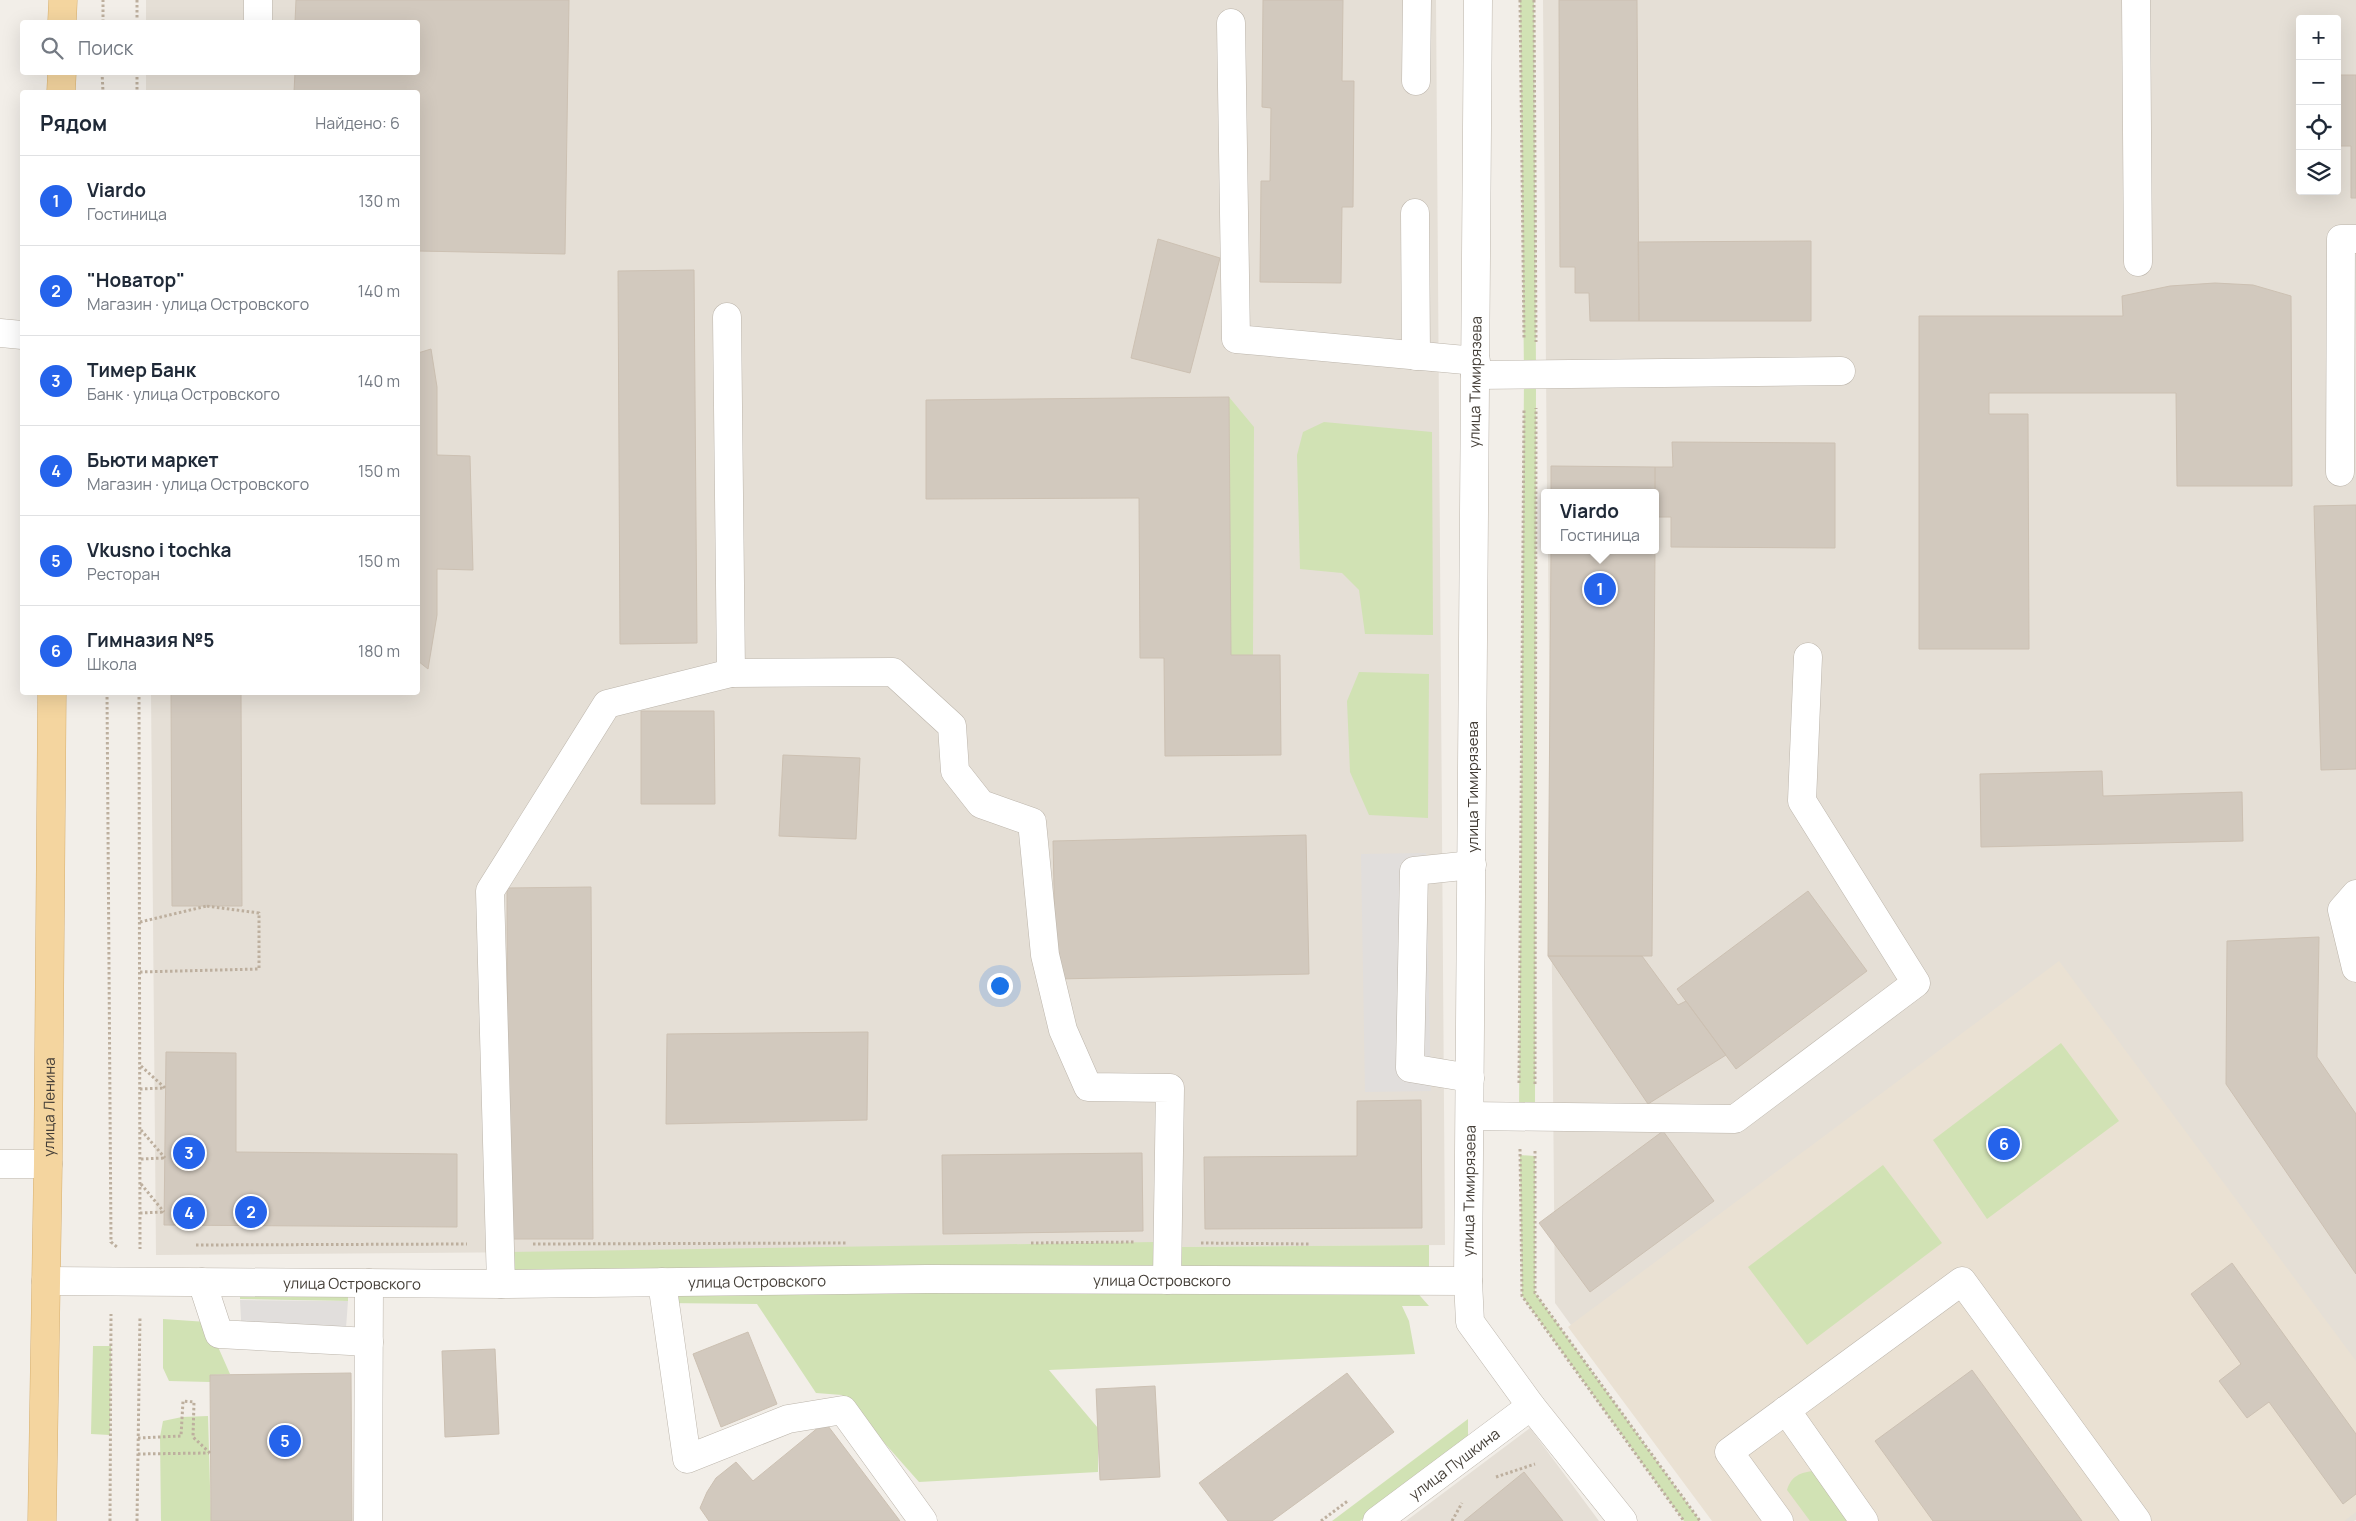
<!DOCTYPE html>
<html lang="ru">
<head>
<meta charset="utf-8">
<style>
	:root { --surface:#fff; --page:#f2f2f3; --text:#1f2937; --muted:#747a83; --line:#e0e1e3; --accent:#2563eb }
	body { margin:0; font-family:Manrope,sans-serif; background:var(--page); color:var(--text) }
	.controls { position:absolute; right:15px; top:15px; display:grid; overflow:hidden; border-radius:5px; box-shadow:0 5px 20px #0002 }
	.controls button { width:45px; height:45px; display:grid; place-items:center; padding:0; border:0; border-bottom:1px solid var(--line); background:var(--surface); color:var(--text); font:25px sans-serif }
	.you { position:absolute; left:999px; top:985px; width:18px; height:18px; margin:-12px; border:4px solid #fff; border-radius:50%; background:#1a73e8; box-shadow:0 0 0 8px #1a73e833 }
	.badge { display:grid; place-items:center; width:32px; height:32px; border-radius:50%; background:var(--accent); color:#fff; font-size:16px; font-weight:700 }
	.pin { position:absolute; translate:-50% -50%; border:2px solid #fff; box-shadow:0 1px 5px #0006 }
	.popup { position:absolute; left:1541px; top:489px; width:118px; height:65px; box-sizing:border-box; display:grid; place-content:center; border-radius:5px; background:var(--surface); filter:drop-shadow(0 1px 4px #0005); font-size:16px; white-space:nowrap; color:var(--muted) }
	.popup b { font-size:19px; color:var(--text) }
	.popup::after { content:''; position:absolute; left:50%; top:100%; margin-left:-10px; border:10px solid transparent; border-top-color:var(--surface) }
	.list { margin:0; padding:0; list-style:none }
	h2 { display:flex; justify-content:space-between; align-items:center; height:65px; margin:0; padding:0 20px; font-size:21px }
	h2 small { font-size:16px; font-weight:400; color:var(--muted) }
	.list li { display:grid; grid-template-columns:32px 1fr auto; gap:15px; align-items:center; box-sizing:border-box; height:90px; padding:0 20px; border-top:1px solid var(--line) }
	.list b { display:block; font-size:19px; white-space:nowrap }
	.list p { margin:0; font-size:16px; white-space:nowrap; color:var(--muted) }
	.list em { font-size:16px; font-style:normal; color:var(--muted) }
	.icon { flex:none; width:28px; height:28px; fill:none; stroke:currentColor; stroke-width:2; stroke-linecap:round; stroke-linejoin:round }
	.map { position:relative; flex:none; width:2356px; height:1521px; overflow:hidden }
	.search { position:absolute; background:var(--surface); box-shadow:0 5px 20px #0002; left:20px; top:20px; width:400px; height:55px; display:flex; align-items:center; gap:12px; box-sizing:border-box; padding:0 18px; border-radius:5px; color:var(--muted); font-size:19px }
	.panel { position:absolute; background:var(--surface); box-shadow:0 5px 20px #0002; left:20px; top:90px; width:400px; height:605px; border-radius:5px }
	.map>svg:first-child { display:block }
</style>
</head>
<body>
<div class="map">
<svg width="2356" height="1521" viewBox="0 0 2356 1521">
	<rect width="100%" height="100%" fill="#f2eee8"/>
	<path fill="#e5dfd6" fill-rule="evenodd" d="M146,0h1290l9,1245 -1289,10 -5,-562 267,-1v-600h-272v-19l272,-1v-50h-272z
		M1543,0h813v1520l-2,1h-641l-158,-218 -7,-753h107v-57h-108zM2300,19h37v172h-37z
		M1530,1428l69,93h-193z"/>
	<path fill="#eae1d3" d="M2059,961l297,400v151l-12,9h-632l-144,-194z"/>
	<path fill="#d1e2b4" d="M1520,0h14l2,375 -1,741h-16l5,-741z
		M1229,397l25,30 -1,228h-22z
		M1324,422l108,10 1,203 -68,-1 -6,-44 -17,-17 -42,-4 -3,-114 6,-23z
		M1359,672l70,2 -1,144 -59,-3 -19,-43 -3,-71z
		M2061,1043l58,78 -132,98 -54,-79z
		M1520,1155l15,1v137l165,228h-16l-162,-225z
		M1883,1165l59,78 -135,102 -59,-78z
		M1155,1242v25l-647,4 1,-19z
		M1429,1245v22h-250l-1,-20z
		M662,1282l752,7 15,17h-27l7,15 6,33 -366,16 49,58v44l-179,10 -77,-87 -26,-2 -59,-89 -92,-1z
		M240,1289h108v12l-108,-2z
		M163,1319l44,3 23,52 -20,1v7l-41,-1 -6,-13z
		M93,1346h18l-1,89 -19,-1z
		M208,1416l3,105h-50l-1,-84 3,-16 19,-4z
		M1468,1419v20l-108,82h-28z
		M1814,1471l36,50h-40l-23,-31c4,-14 14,-18 27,-19z"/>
	<path fill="#e1dedc" d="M1426,853l5,238 -66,1 -4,-238z
		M240,1300l108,1 -3,40 -103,-3z"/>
	<path fill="#d2c9be" stroke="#ccc0b2" d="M296,0h273l-4,254 -147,-3v-159h-124l1,-20h123v-50h-123z
		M1263,0h80l-1,81h12l-1,126h-11l-1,76 -81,-1 1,-101h9l1,-73 -9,-1z
		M1559,0h78l2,321h-49l-1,-28h-14v-26h-15z
		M2337,75h19v123h-5v-52h-14z
		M1158,239l62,19 -30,115 -59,-15z
		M1811,241v80h-172l-1,-79z
		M694,270l3,373 -77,1 -2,-373z
		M2215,283l38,2 38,11 1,190h-115l-1,-93h-187v21h39l1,235h-110v-333h204l-1,-20 48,-10z
		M431,349l6,38v68l33,1 3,114 -36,-1v46l-9,54 -10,-8v-308z
		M1229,397l2,258h49l1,100 -116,1 -1,-98h-24l-1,-160 -213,1v-99z
		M1672,442l163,1v105l-164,-1v-30h-16v-50h18z
		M1551,466l104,1v26h-104z
		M2356,505v264l-35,1 -7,-264z
		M1551,550h104l-3,406h-104z
		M171,692h70l1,214h-70z
		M641,711h73l1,93h-74z
		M783,755l77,3 -4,81 -77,-3z
		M2102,771l1,25 139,-4 1,49 -262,6 -1,-73z
		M1306,835l3,139 -253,5 -3,-138z
		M591,887l2,352h-85l-1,-351z
		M1808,891l59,80 -131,98 -59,-80z
		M2319,937l-2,120 39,57v160l-130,-190 1,-143z
		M1548,956h94l36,49 8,-4 40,54 -78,49z
		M868,1032l-1,88 -201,4 1,-90z
		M166,1052l70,1v99l221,2v73l-293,-2z
		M1421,1100l1,128 -217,1 -1,-72 153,-1v-55z
		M1663,1131l51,70 -124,91 -51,-69z
		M1142,1153l1,78 -200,3 -1,-79z
		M2232,1263l124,171v60l-13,10 -74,-102 -22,16 -28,-37 22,-17 -50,-70z
		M748,1332l29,72 -56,23 -28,-73z
		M495,1349l4,85 -54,3 -3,-86z
		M1972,1370l110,151h-149l-58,-80z
		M351,1373l1,148h-141l-1,-146z
		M1347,1373l47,59 -122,89h-44l-29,-38z
		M1155,1386l5,91 -60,3 -4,-91z
		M825,1422l75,99h-191l-9,-13 7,-16 9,-14 20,-16 17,19z
		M1524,1472l39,49h-99z"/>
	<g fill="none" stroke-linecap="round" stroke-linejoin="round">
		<g stroke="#bcb5ab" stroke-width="29">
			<g id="minor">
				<path d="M1478,0l-10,1281 2,41 61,84 92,115"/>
				<path d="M2136,0l2,262"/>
				<path d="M258,22v-22"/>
				<path d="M1231,23l5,316 240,22"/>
				<path d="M1416,81l1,-81"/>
				<path d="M1415,213l1,143"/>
				<path d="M727,317l4,356"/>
				<path d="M0,333l22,2"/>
				<path d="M1475,375l366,-4"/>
				<path d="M2340,472l1,-233h15"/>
				<path d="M2356,894l-14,16 14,58"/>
				<path d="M1470,1078l-60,-10 4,-197 58,-6"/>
				<path d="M1470,1116l265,3 181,-136 -114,-182 6,-144"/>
				<path d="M0,1164h48"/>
				<path id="s1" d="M46,1281l455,3 426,-5 541,2"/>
				<path d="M202,1282l17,52 150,8"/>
				<path d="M662,1282l25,177 101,-40 55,-9 80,111"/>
				<path d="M501,1284l-11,-393 117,-187 124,-31 162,-1 59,54 3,45 26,33 51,18 13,133 18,75 25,57 82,1 -3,192"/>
				<path d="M1786,1410l78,111"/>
				<path d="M368,1521l1,-238"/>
				<path id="s2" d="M1377,1521l154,-115"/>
				<path d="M1779,1521l-50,-69 233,-171 175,240"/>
			</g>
		</g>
		<g stroke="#d7b070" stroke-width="29">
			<g id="major">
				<path d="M62,22l1,-22"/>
				<path d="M61,92l1,-20"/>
				<path id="s3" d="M42,1521l6,-357 4,-472"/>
			</g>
		</g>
		<path stroke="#bdaf9e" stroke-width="3" stroke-dasharray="2.5 2.5" stroke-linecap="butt" d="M137,0v22
			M1520,0l4,340
			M1534,0l2,342
			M103,22v-22
			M102,72l1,20
			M137,72v20
			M107,692l4,551
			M139,692l1,557
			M140,922l67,-16
			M140,972l119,-3v-56l-53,-7
			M141,1066l24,22
			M1519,1083l5,-674
			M1535,1084l1,-676
			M140,1089l24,-1
			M141,1130l24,28
			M1520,1149l2,147 162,225
			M1535,1151v142l165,228
			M141,1159l23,-1
			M141,1184l23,28
			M140,1213l24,-1
			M111,1242l6,5
			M1031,1243l103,-1
			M1201,1243l108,1
			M533,1244l314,-1
			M196,1245l271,-1
			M138,1438l43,-2 2,-35 11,1 -1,35 17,16
			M138,1454l71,-1
			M1496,1477l39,-13
			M110,1521l1,-207
			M137,1521l3,-205
			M1321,1521l28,-21
			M1452,1521l10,-18"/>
		<use href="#minor" stroke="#fff" stroke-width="28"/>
		<use href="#major" stroke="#f4d59f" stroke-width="28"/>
	</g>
	<g text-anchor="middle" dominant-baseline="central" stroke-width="5" stroke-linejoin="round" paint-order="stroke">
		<g font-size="15" fill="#443e37" stroke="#fff">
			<text transform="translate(1475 382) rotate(-89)">улица Тимирязева</text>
			<text transform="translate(1472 787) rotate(-90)">улица Тимирязева</text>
			<text stroke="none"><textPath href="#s3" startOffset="414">улица Ленина</textPath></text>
			<text transform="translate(1469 1191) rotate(-89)">улица Тимирязева</text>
			<text stroke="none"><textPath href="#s1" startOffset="1116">улица Островского</textPath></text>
			<text stroke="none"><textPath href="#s1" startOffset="711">улица Островского</textPath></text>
			<text stroke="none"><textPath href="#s1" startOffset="306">улица Островского</textPath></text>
			<text stroke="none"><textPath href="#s2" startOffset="96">улица Пушкина</textPath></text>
		</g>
	</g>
</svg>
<div class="controls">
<button>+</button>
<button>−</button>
<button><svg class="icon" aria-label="locate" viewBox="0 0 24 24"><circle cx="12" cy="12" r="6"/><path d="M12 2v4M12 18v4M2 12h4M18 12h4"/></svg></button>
<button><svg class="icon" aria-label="layers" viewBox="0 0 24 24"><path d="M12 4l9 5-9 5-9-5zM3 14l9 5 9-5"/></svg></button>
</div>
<div class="you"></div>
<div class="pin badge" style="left:1600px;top:589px">1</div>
<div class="popup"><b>Viardo</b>Гостиница</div>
<div class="pin badge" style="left:251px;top:1212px">2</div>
<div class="pin badge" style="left:189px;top:1153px">3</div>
<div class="pin badge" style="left:189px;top:1213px">4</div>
<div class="pin badge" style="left:285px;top:1441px">5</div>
<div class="pin badge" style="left:2004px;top:1144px">6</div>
<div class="search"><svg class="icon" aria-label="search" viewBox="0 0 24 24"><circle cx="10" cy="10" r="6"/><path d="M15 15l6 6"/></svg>Поиск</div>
<section class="panel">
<h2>Рядом<small>Найдено: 6</small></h2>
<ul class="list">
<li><span class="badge">1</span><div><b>Viardo</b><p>Гостиница</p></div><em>130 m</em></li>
<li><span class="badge">2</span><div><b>&quot;Новатор&quot;</b><p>Магазин · улица Островского</p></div><em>140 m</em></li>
<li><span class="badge">3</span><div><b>Тимер Банк</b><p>Банк · улица Островского</p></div><em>140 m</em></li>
<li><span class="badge">4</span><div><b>Бьюти маркет</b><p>Магазин · улица Островского</p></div><em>150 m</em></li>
<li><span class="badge">5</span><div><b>Vkusno i tochka</b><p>Ресторан</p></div><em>150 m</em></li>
<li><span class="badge">6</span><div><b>Гимназия №5</b><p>Школа</p></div><em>180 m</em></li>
</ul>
</section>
</div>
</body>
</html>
